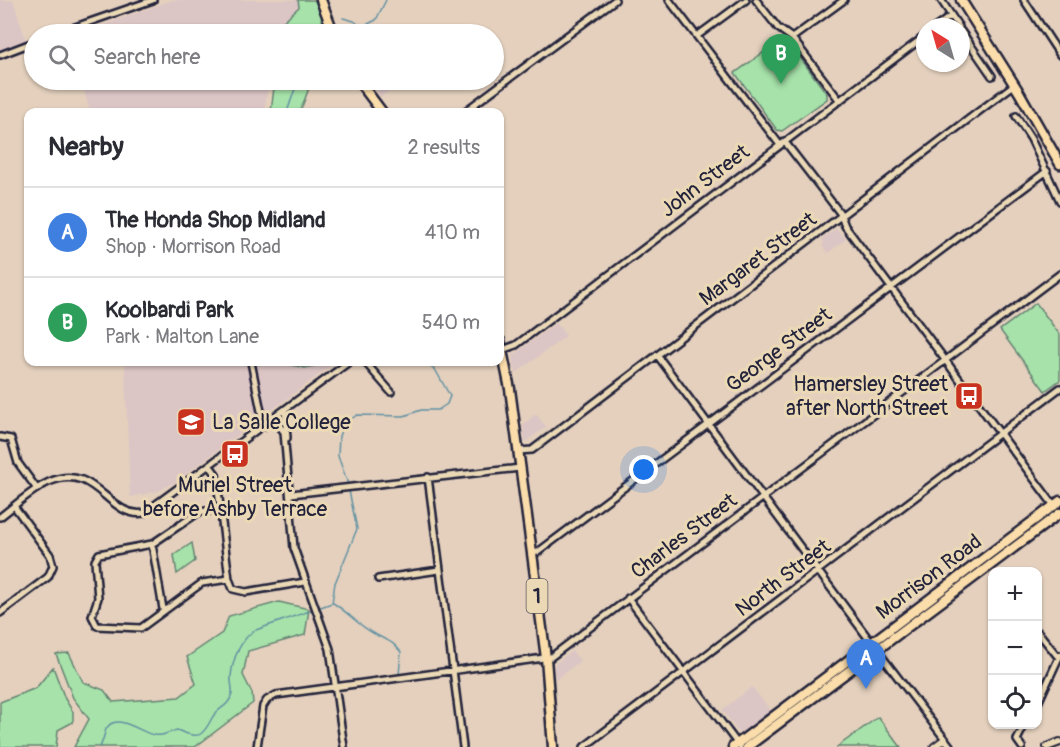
<!DOCTYPE html>
<html lang="en">
<head>
<meta charset="utf-8">
<style>
	:root { --surface:#fff; --page:#f7f7f7; --text:#2b2b33; --muted:#7c7c81; --line:#e1e1e2; --accent:#b45309 }
	body { margin:0; font-family:Pangolin,sans-serif; background:var(--page); color:var(--text) }
	.controls { position:absolute; right:18px; bottom:18px; display:grid; overflow:hidden; border-radius:12px; box-shadow:0 2px 4px #0004 }
	.controls button { width:54px; height:54px; display:grid; place-items:center; padding:0; border:0; border-bottom:2px solid var(--line); background:var(--surface); color:var(--text); font:30px sans-serif }
	.compass { position:absolute; left:916px; top:18px; width:54px; height:54px; border-radius:50%; background:var(--surface); box-shadow:0 2px 4px #0004; rotate:323deg }
	.you { position:absolute; left:644px; top:470px; width:21px; height:21px; margin:-15px; border:4px solid #fff; border-radius:50%; background:#1a73e8; box-shadow:0 0 0 9px #1a73e833 }
	.badge { display:grid; place-items:center; width:39px; height:39px; border-radius:50%; background:var(--accent); color:#fff; font-size:20px; font-weight:700 }
	.pin { position:absolute; translate:-50% -50px; filter:drop-shadow(0 2px 3px #0008) }
	.pin::after { content:''; position:absolute; top:32px; width:21px; height:18px; background:inherit; clip-path:polygon(0 0,100% 0,50% 100%) }
	.list { margin:0; padding:0; list-style:none }
	h2 { display:flex; justify-content:space-between; align-items:center; height:78px; margin:0; padding:0 24px; font-size:26px }
	h2 small { font-size:20px; font-weight:400; color:var(--muted) }
	.list li { display:grid; grid-template-columns:39px 1fr auto; gap:18px; align-items:center; box-sizing:border-box; height:90px; padding:0 24px; border-top:2px solid var(--line) }
	.list b { display:block; font-size:22px; white-space:nowrap }
	.list p { margin:0; font-size:20px; white-space:nowrap; color:var(--muted) }
	.list em { font-size:20px; font-style:normal; color:var(--muted) }
	.icon { flex:none; width:33px; height:33px; fill:none; stroke:currentColor; stroke-width:2; stroke-linecap:round; stroke-linejoin:round }
	.map { position:relative; flex:none; width:1060px; height:747px; overflow:hidden }
	.search { position:absolute; background:var(--surface); box-shadow:0 2px 4px #0004; left:24px; top:24px; width:480px; height:66px; display:flex; align-items:center; gap:15px; box-sizing:border-box; padding:0 21px; border-radius:33px; color:var(--muted); font-size:22px }
	.panel { position:absolute; background:var(--surface); box-shadow:0 2px 4px #0004; left:24px; top:108px; width:480px; height:258px; border-radius:12px }
	.map>svg:first-child { display:block }
</style>
</head>
<body>
<div class="map">
<svg width="1060" height="747" viewBox="0 0 1060 747">
	<rect width="100%" height="100%" fill="#e4d0bd"/>
	<filter id="ink" filterUnits="userSpaceOnUse"><feTurbulence type="fractalNoise" baseFrequency=".0167" numOctaves="2"/><feDisplacementMap in="SourceGraphic" scale="12" xChannelSelector="R" yChannelSelector="G"/><feConvolveMatrix kernelMatrix="1 2 1 2 8 2 1 2 1" color-interpolation-filters="sRGB"/></filter>
	<g filter="url(#ink)">
		<path fill="#dcc5c5" d="M0,0h13l14,44 -27,9z
			M173,0h139l1,6 -34,16 -1,12h-193l1,-3z
			M81,80h188l-5,32h-174z
			M369,80h38l-26,17z
			M836,229l10,10 -18,14 -6,-7 2,-3 -2,-4z
			M556,323l10,13 -50,37 -4,-17z
			M125,362h211l-161,120 -17,9 -28,6z
			M536,414l10,13 -21,15 -2,-17z
			M572,651l8,10 -25,19 -1,-15z
			M752,687l19,24 -31,23 -18,-24z"/>
		<path fill="#a6e2a9" stroke="#648272" stroke-width="1.5" d="M298,0h20l9,34h-48l1,-10 19,-17z
			M778,42l12,2 37,50v5l-45,32 -5,-1 -42,-57z
			M275,80h37l-12,32h-29z
			M1036,303l24,32v45l-15,11 -45,-61z
			M280,362h51l-26,6z
			M192,543l3,18 -18,13 -3,-19z
			M279,602l30,7 -4,26 -57,16 -5,24 9,18 1,10 -58,44h-121l15,-28 -16,-21 -17,-44 13,-1 14,29 21,8 9,12 66,-5 17,-13 -9,-27 35,-24 7,-17z
			M53,667l12,32 8,13v10l-15,8 -2,17h-56v-45l36,-14z
			M878,717l23,30h-64z"/>
		<g fill="none" stroke-linecap="round" stroke-linejoin="round">
			<path stroke="#6291a3" stroke-width="1.5" d="M343,18l11,3 8,6 14,-7 10,-20
				M317,34l3,-3
				M287,112l11,-32
				M332,603l3,-20 22,-54 -10,-48 -9,-25 1,-20 5,-12 13,-9 47,1 17,-6h17l9,-6 3,-8 -14,-25 -12,-9
				M333,603c15,9 25,22 40,30 13,8 18,6 28,19l-2,23
				M100,747c3,-6 4,-12 6,-18 10,-18 35,4 48,6 8,2 15,-3 23,-5 21,9 25,8 35,-12 5,-10 17,-11 20,-24 1,-6 -2,-12 -1,-18 2,-18 9,-34 22,-45l79,-28"/>
			<g stroke="#22223b" stroke-width="10">
				<path id="minor" d="M669,0l111,145
					M756,0l22,28 14,10 48,63
					M941,0l18,27
					M1024,0l36,55
					M936,27l15,-11
					M961,31l31,45
					M55,34l98,-34
					M697,36l49,-36
					M792,38l52,-38
					M0,55l34,-13
					M464,112l151,-112
					M1016,116l15,23 29,62
					M785,142l55,71 5,13 210,281
					M502,350l14,-5 409,-309
					M657,355l214,287
					M251,362l13,64
					M365,362l26,30
					M285,411l2,27
					M274,419l10,13 10,116 36,101 14,98
					M0,437l11,2 7,24 19,26
					M518,451l14,-1 483,-366
					M210,466l6,8 13,105 4,10 13,3 59,-10
					M428,477l35,270
					M291,494l229,-26
					M221,509l-22,3 -47,32 -53,10 -4,7 3,37 -6,18 5,10 44,2 61,-45 27,-4
					M0,517c16,-12 31,-27 49,-35 47,-21 59,37 95,31l205,-151
					M152,544l11,65
					M531,553l7,-1 509,-381
					M378,579l61,-9
					M628,598l112,149
					M0,613l48,-36 5,-11 -3,-11 -36,-49
					M1038,632l21,26
					M877,650l74,97
					M1038,703l22,-48
					M257,747l6,-41 4,-6 9,-5 275,-38 509,-383
					M584,747l476,-359
					M1022,747l-5,-7 8,-16"/>
			</g>
			<g stroke="#22223b" stroke-width="10">
				<path id="tertiary" d="M934,747l11,-8
					M1047,747l13,-5"/>
			</g>
			<g stroke="#22223b" stroke-width="13">
				<path id="primary" d="M321,0l13,34
					M961,0l58,92 41,72
					M358,80l24,32
					M500,341l10,48 36,269 7,89
					M733,747l327,-246
					M747,747l313,-234"/>
			</g>
			<use href="#minor" stroke="#ebd9b6" stroke-width="5"/>
			<use href="#tertiary" stroke="#ebd9b6" stroke-width="6"/>
			<use href="#primary" stroke="#faddab" stroke-width="8"/>
		</g>
	</g>
	<defs>
		<g id="bus-square" transform="scale(1.5)"><rect x="-9" y="-9" width="18" height="18" rx="4" fill="#c8321e" stroke="#ebd9b6"/><path d="M-5-6H5V4H4V6H2V4H-2V6H-4V4H-5ZM-3.5-4V0h7V-4ZM-3.5 1.2v1.5H-2V1.2ZM2 1.2v1.5H3.5V1.2Z" fill="#fff"/></g>
		<g id="school-square" transform="scale(1.5)"><rect x="-9" y="-9" width="18" height="18" rx="4" fill="#c8321e" stroke="#ebd9b6"/><path d="M0-5L7-2L0 1L-7-2ZM-4 1L0 2.5L4 1V4Q0 6-4 4Z" fill="#fff"/></g>
	</defs>
	<g fill-rule="evenodd">
		<use href="#bus-square" x="969" y="396"/>
		<use href="#school-square" x="191" y="422"/>
		<use href="#bus-square" x="235" y="454"/>
	</g>
	<g text-anchor="middle" dominant-baseline="central" stroke-width="6" stroke-linejoin="round" paint-order="stroke">
		<rect fill="#ebd9b6" stroke="#5e5960" stroke-width="1.5" x="526.5" y="579" width="21" height="34" rx="4.5"/>
		<g font-size="20" font-weight="bold" fill="#22223b">
			<text x="537" y="596">1</text>
		</g>
		<g font-size="21" fill="#22223b" stroke="#ebd9b6">
			<text transform="translate(705 181) rotate(-37)">John Street</text>
			<text transform="translate(758 259) rotate(-37)">Margaret Street</text>
			<text transform="translate(779 350) rotate(-37)">George Street</text>
			<text transform="translate(684 536) rotate(-37)">Charles Street</text>
			<text transform="translate(929 577) rotate(-37)">Morrison Road</text>
			<text transform="translate(783 578) rotate(-37)">North Street</text>
		</g>
		<g font-size="21" fill="#22223b" stroke="#ebd9b6" text-anchor="end">
			<text x="948" y="384">Hamersley Street<tspan x="948" dy="24">after North Street</tspan></text>
			<text x="212" y="422" text-anchor="start">La Salle College</text>
			<text x="235" y="485" text-anchor="middle">Muriel Street<tspan x="235" dy="24">before Ashby Terrace</tspan></text>
		</g>
	</g>
</svg>
<div class="controls">
<button>+</button>
<button>−</button>
<button><svg class="icon" aria-label="locate" viewBox="0 0 24 24"><circle cx="12" cy="12" r="6"/><path d="M12 2v4M12 18v4M2 12h4M18 12h4"/></svg></button>
</div>
<svg class="compass" viewBox="-18 -18 36 36"><path d="M0-13l5 13h-10z" fill="#e53935"/><path d="M0 13l5-13h-10z" fill="#7c7c81"/></svg>
<div class="you"></div>
<div class="pin badge" style="left:866px;top:689px;background:#3f7fe0">A</div>
<div class="pin badge" style="left:781px;top:84px;background:#2e9e5b">B</div>
<div class="search"><svg class="icon" aria-label="search" viewBox="0 0 24 24"><circle cx="10" cy="10" r="6"/><path d="M15 15l6 6"/></svg>Search here</div>
<section class="panel">
<h2>Nearby<small>2 results</small></h2>
<ul class="list">
<li><span class="badge" style="background:#3f7fe0">A</span><div><b>The Honda Shop Midland</b><p>Shop · Morrison Road</p></div><em>410 m</em></li>
<li><span class="badge" style="background:#2e9e5b">B</span><div><b>Koolbardi Park</b><p>Park · Malton Lane</p></div><em>540 m</em></li>
</ul>
</section>
</div>
</body>
</html>
